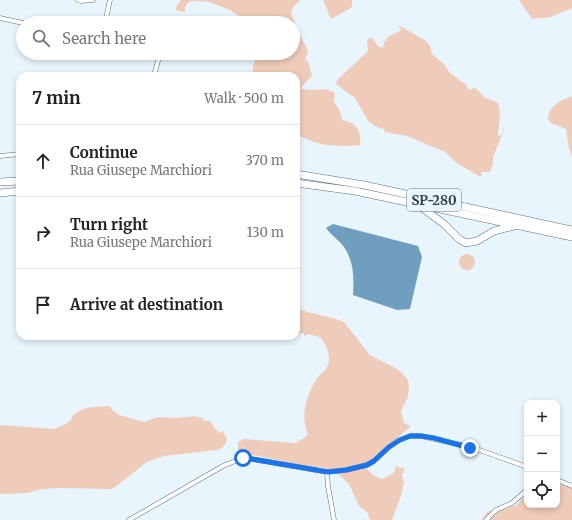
<!DOCTYPE html>
<html lang="en">
<head>
<meta charset="utf-8">
<style>
	:root { --surface:#fff; --page:#f2f2f2; --text:#222; --muted:#767676; --line:#e0e0e0 }
	body { margin:0; font-family:Merriweather,serif; background:var(--page); color:var(--text) }
	.controls { position:absolute; right:12px; bottom:12px; display:grid; overflow:hidden; border-radius:8px; box-shadow:0 2px 6px #0003 }
	.controls button { width:36px; height:36px; display:grid; place-items:center; padding:0; border:0; border-bottom:1px solid var(--line); background:var(--surface); color:var(--text); font:20px sans-serif }
	.stop { position:absolute; width:12px; height:12px; margin:-9px; border:3px solid #1a73e8; border-radius:50%; background:#fff }
	.stop.end { background:#1a73e8; border-color:#fff; box-shadow:0 1px 4px #0008 }
	.list { margin:0; padding:0; list-style:none }
	h2 { display:flex; justify-content:space-between; align-items:center; height:52px; margin:0; padding:0 16px; font-size:17px }
	h2 small { font-size:13px; font-weight:400; color:var(--muted) }
	.list li { display:grid; grid-template-columns:26px 1fr auto; gap:12px; align-items:center; box-sizing:border-box; height:72px; padding:0 16px; border-top:1px solid var(--line) }
	.list b { display:block; font-size:15px; white-space:nowrap }
	.list p { margin:0; font-size:13px; white-space:nowrap; color:var(--muted) }
	.list em { font-size:13px; font-style:normal; color:var(--muted) }
	.icon { flex:none; width:22px; height:22px; fill:none; stroke:currentColor; stroke-width:2; stroke-linecap:round; stroke-linejoin:round }
	.map { position:relative; flex:none; width:572px; height:520px; overflow:hidden }
	.search { position:absolute; background:var(--surface); box-shadow:0 2px 6px #0003; left:16px; top:16px; width:284px; height:44px; display:flex; align-items:center; gap:10px; box-sizing:border-box; padding:0 14px; border-radius:22px; color:var(--muted); font-size:15px }
	.panel { position:absolute; background:var(--surface); box-shadow:0 2px 6px #0003; left:16px; top:72px; width:284px; height:268px; border-radius:12px }
	.map>svg:first-child { display:block }
</style>
</head>
<body>
<div class="map">
<svg width="572" height="520" viewBox="0 0 572 520">
	<rect width="100%" height="100%" fill="#e9f5fd"/>
	<path fill="#efcbb9" d="M181,0h119l-7,7 -2,6 8,21 8,14 1,6 -3,4c6,8 4,9 7,17 -3,5 -9,8 -11,14l12,1 11,-1 10,3 1,3 -1,7 5,7 3,11c3,1 5,1 7,2 10,3 12,14 11,23 -13,2 -34,1 -46,-3 -6,-2 -12,-6 -18,-7v-59h-43c-2,-8 2,-17 6,-23h34v-30h-43l-20,-13 -21,-8 -12,-1 -9,1 -3,5v5l-9,-2 1,-5z
		M323,0h29v5l-1,3 -20,11z
		M519,0h53v8l-21,9 -19,2z
		M398,26l4,1 24,14 4,5 2,8 13,11 4,7 13,10 4,2 3,6c8,-4 8,0 13,5 3,4 9,4 14,7 7,4 2,26 2,34l3,-1 3,-7v2l-11,27v7l-3,8h-8l-1,1 1,3h-3l-21,-12 -13,-12 -38,-16 -22,-4 -1,-3 -7,-2 -9,-6 -13,-23 -19,-14 1,-4 31,-29 -1,-9 1,-3 4,-1 6,8 5,2c1,-11 8,-13 17,-17l1,-2z
		M572,96v60l-3,-7 -3,-20 -15,-6 -3,-4c0,-13 14,-19 24,-23z
		M459 262a8 8 0 1 1 16 0a8 8 0 1 1-16 0Z
		M296,309l40,10 8,3 26,33 25,13 6,4 7,8 1,7 -1,9 -7,15 3,12 6,3 -1,2 -47,40h4l7,7 9,4 12,-6 2,-8 3,3h6l-3,7 2,7 -3,14 -9,24h-22l-3,-8 -8,-6 -10,-22 -14,-13 -11,-3 -19,-2 -51,-11h-11l-5,2v-15l6,-3 51,4 9,-5 4,-4c-8,-18 -2,-37 8,-54 2,-4 7,-7 10,-11 7,-11 1,-23 -6,-32l-12,-3 -4,2v-3c-6,0 -9,5 -16,3h8z
		M104,406h6l2,4 7,5 25,7 14,-5 18,1 17,-2 9,2 2,3h6l5,8 5,4 3,-2 4,8c-1,6 -4,9 -10,11l-53,6 -17,6 -32,25 -4,2 -51,-1 -18,1 -15,4 -27,1v-69l54,4 12,-5 5,-4 2,-5 8,-5 5,-2z
		M557,484l15,4v32h-90l5,-8 4,-2 8,2 13,-6h4l11,-13v12h30z"/>
	<path fill="#709ebe" d="M333,224l85,22 4,11 -12,52 -13,1 -44,-15c1,-16 1,-34 -9,-48 -5,-7 -13,-12 -18,-19z"/>
	<g fill="none" stroke-linecap="round" stroke-linejoin="round">
		<g stroke="#577183" stroke-width="5">
			<path id="minor" d="M78,0l3,1 12,-1
				M0,18l23,5
				M105,23l5,-23
				M136,23l27,-1 5,1
				M154,76l6,-23
				M0,156l20,-2
				M327,472l1,14 6,34
				M557,480l15,6
				M129,520l94,-54c10,-4 18,-8 29,-7l75,13 19,-2 21,-5 7,-4 15,-14 10,-7 11,-4h11l50,11 56,20
				M486,520l10,-10 16,-7 15,-13"/>
		</g>
		<g stroke="#577183" stroke-width="8">
			<path id="motorway" d="M296,174l68,11 208,45
				M0,182l20,-1
				M296,183l59,8 217,46
				M0,193l20,-2
				M421,207l23,17 15,15 7,4 11,-2 17,-10 20,-5"/>
		</g>
		<use href="#minor" stroke="#fff" stroke-width="4"/>
		<use href="#motorway" stroke="#fff" stroke-width="7"/>
	</g>
	<g fill="none" stroke-linecap="round" stroke-linejoin="round">
		<path stroke="#1a73e8" stroke-width="5" d="M243,458l9,1 76,13 18,-2 21,-5 7,-4 15,-14 11,-7 10,-4h11l13,2 36,10"/>
	</g>
	<g text-anchor="middle" dominant-baseline="central" stroke-width="3" stroke-linejoin="round" paint-order="stroke">
		<rect fill="#e9f5fd" stroke="#69757d" stroke-width="1" x="407" y="189" width="54" height="22" rx="3"/>
		<g font-size="13" font-weight="bold" fill="#323e46">
			<text x="434" y="200">SP-280</text>
		</g>
	</g>
</svg>
<div class="controls">
<button>+</button>
<button>−</button>
<button><svg class="icon" aria-label="locate" viewBox="0 0 24 24"><circle cx="12" cy="12" r="6"/><path d="M12 2v4M12 18v4M2 12h4M18 12h4"/></svg></button>
</div>
<div class="stop" style="left:243px;top:458px"></div>
<div class="stop end" style="left:470px;top:448px"></div>
<div class="search"><svg class="icon" aria-label="search" viewBox="0 0 24 24"><circle cx="10" cy="10" r="6"/><path d="M15 15l6 6"/></svg>Search here</div>
<section class="panel">
<h2>7 min<small>Walk · 500 m</small></h2>
<ul class="list">
<li><svg class="icon" aria-label="ahead" viewBox="0 0 24 24"><path d="M12 20V5M6 11l6-6 6 6"/></svg><div><b>Continue</b><p>Rua Giusepe Marchiori</p></div><em>370 m</em></li>
<li><svg class="icon" aria-label="right" viewBox="0 0 24 24"><path d="M7 20v-9h11M14 6l5 5-5 5"/></svg><div><b>Turn right</b><p>Rua Giusepe Marchiori</p></div><em>130 m</em></li>
<li><svg class="icon" aria-label="arrive" viewBox="0 0 24 24"><path d="M6 21V4h12l-3 4 3 4H6"/></svg><div><b>Arrive at destination</b></div></li>
</ul>
</section>
</div>
</body>
</html>
